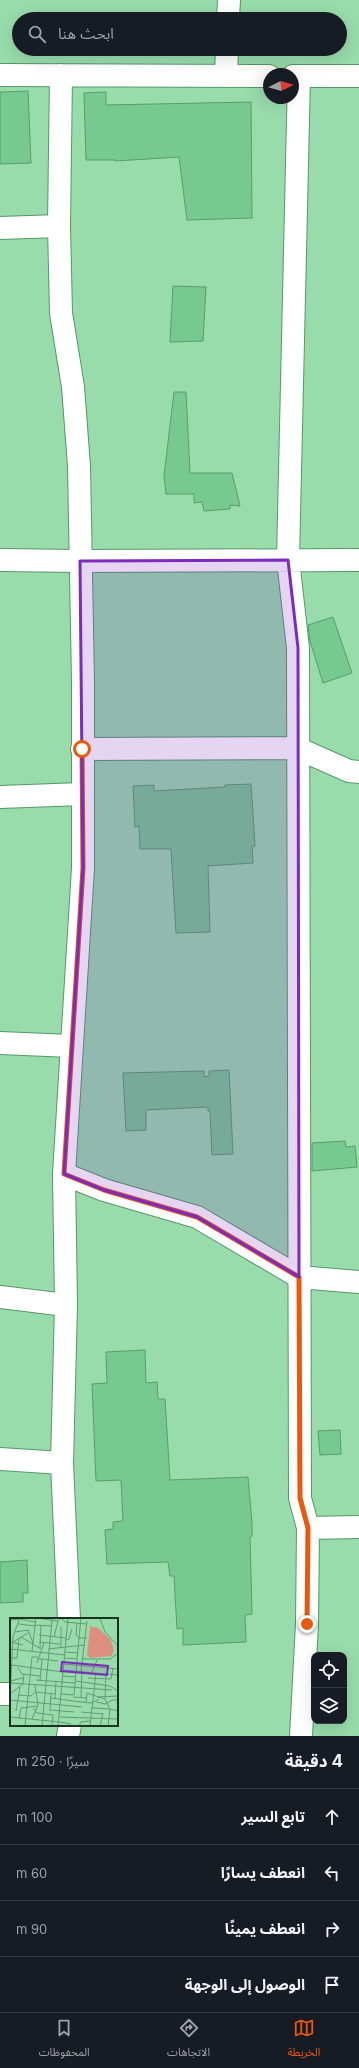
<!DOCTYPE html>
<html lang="ar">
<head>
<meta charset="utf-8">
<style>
	:root { --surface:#171b24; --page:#20242c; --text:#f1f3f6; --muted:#9ea1a6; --line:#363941; --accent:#ea580c }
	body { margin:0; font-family:Inter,"Noto Sans Arabic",sans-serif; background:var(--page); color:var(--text); direction:rtl }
	.controls { position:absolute; right:12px; bottom:12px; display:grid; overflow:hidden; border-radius:8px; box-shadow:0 4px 16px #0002 }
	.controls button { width:36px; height:36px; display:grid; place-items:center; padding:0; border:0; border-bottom:1px solid var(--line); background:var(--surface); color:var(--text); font:20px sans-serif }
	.compass { position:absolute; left:263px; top:68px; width:36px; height:36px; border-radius:50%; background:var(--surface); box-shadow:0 4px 16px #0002; rotate:85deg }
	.stop { position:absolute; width:12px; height:12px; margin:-9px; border:3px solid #ea580c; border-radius:50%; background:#fff }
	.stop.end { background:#ea580c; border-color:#fff; box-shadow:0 1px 4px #0008 }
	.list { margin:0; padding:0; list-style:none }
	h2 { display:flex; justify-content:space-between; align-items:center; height:52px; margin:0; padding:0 16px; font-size:17px }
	h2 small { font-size:13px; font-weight:400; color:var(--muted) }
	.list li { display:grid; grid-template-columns:26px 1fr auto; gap:12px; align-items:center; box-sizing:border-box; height:56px; padding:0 16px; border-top:1px solid var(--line) }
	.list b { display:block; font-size:15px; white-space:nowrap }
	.list em { font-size:13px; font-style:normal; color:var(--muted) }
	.icon { flex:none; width:22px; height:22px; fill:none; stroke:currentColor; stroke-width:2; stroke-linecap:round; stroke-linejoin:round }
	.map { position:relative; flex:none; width:359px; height:1736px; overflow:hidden; direction:ltr }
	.search { position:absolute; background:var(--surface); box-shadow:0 4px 16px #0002; left:12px; right:12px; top:12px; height:44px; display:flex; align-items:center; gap:10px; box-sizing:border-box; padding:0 14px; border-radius:22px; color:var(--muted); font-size:15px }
	.sheet { height:276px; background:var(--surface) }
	nav { display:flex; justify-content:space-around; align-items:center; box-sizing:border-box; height:56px; border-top:1px solid var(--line); background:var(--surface); font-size:11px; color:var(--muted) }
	nav a { display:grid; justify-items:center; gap:2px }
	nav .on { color:var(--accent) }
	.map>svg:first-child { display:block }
</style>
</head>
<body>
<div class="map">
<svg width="359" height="1736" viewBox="0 0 359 1736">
	<rect width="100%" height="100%" fill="#98dcab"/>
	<path fill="#76ca8f" stroke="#5a9c6e" d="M28,91l3,72 -31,1v-72z
		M106,92v13l145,-3 1,116 -65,2 -8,-63 -64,4v-1h-29l-2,-67z
		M173,286l33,1 -3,54 -33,1z
		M174,392h12l4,81h42l8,33 -10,-1v4l-26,2 -2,-9 -8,1v-9h-28l-2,-18z
		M333,617l19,56 -29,10 -13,-42 -2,-16z
		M251,784l4,62 -3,1 1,16 -45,3 2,66 -34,1 -5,-84h-31l-1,-23 -4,1 -2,-41 21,-1v6l71,-4v-2z
		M229,1070l4,84 -21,1 -2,-44h-2v-4l-62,3v20l-20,1 -3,-58 81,-2v6l5,-1v-5z
		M345,1141l1,6 9,-1 2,21 -45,4v-28z
		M145,1350l1,33 11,-1 1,17h7l5,81 78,-3 4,46v13l-2,1 2,77 -7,1 1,27 -63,3v-17l-6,1 -3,-53h-4l-2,-14 -61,2 -2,-34 8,-1v-7l10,-1 -2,-41 -25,1 -4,-97 15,-1 -1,-31z
		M340,1430l1,24 -21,1 -2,-24z
		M27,1560l1,33h-5v9l-23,1v-41z"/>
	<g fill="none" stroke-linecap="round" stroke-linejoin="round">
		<g stroke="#56976a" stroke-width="24">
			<path id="street" d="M228,19l1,-19
				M0,75l269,1
				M61,75l-2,151 2,87 12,74 6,79 4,215v187l-19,306 2,131 -4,158 7,156
				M226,76l1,-27
				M293,76h66
				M299,76l-11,484 10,88 2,850 8,30 -1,96 -6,112
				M0,228l59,-2
				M0,560l80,1 279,-1
				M82,749l215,-1 52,23 10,1
				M0,797l82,-3
				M0,1043l71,3
				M64,1174l40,16 93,27 102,60 60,5
				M0,1297l66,8
				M0,1459l62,4
				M308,1528l51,-1
				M0,1694h11
				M68,1736l2,-11"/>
		</g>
		<use href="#street" stroke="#fff" stroke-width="22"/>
	</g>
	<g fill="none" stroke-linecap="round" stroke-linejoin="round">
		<path stroke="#ea580c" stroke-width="5" d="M82,749l1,119 -19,306 40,16 93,27 102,60 1,221 8,30 -1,96"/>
	</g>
	<path fill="#7b2cbf" fill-opacity="0.2" stroke="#7b2cbf" stroke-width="3" stroke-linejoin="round" d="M288,560l10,88 1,629 -102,-60 -93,-27 -40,-16 19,-306 -3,-307z"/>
	<g transform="translate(10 1618)">
		<rect width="108" height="108" fill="#98dcab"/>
		<path d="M80,8l8,2 13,12 3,11 -3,5 -21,2 -3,-3z" fill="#de8e7e"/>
		<path fill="none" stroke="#659974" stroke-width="1" d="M51,0l4,4 22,2M71,0l-2,20h8M90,0l5,14 13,14M0,2l10,-1 15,3M9,6l16,2M25,7l16,1M5,14l13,-2 5,13M29,17l27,3M11,19l20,12M44,19l4,-16M56,22l3,-1 3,-10M0,24l13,3M3,24l15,-9M29,24l21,2M30,30l1,-23M51,30v-21M0,31l55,6M38,31l37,-4M22,33l4,-33 22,3 3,-3M55,34l13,1M2,40h5l2,-20M54,40l13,1M27,41h5l-2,22M32,41l16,2M73,41h27l8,-6M27,45l7,-20M54,46l54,5M1,47l52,7M8,50l4,6 18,2M53,52l55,5M71,53l6,-50M82,54l5,-12M96,55l-1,26 5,10 8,2M53,58l13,1M78,60l23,1 2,-11M26,62l39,3M0,63l13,-3M66,63l34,5 8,5M1,65l101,7M25,74l20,2M0,76l13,-10 1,-10M51,76l13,1 5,-57 -3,-3 1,-12M8,77l13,1 4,-4M63,79l13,1M71,79l1,-26M87,79l21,-1M0,80l3,-62 7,-18M41,80l22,3M45,80l1,-16M0,82l72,7M63,83l19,2 7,-4M76,84l1,-9 18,6M86,84l10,2 6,-4h6M23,90l4,5 16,2 -1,11M82,90l18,1 -2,17M40,92l24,2M6,93l4,-24M40,93l1,-18M71,94l22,2M0,99l49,5M50,99l58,2M9,101l2,-11 16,-2M22,101l6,-14 -3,-20M49,104l12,2M15,108l7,-69h6M32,108l10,-106M48,108l10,-108M69,108l2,-4 9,-1M80,108l6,-53M90,108l3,-13"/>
		<path fill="#7b2cbf" fill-opacity="0.15" stroke="#7b2cbf" stroke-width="2" d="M52,44l46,4 -1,9 -46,-4z"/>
		<rect width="108" height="108" fill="none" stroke="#183421" stroke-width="2"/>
	</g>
</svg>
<div class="controls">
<button><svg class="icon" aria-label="locate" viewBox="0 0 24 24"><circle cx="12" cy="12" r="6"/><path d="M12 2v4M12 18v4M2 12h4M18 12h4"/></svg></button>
<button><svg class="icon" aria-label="layers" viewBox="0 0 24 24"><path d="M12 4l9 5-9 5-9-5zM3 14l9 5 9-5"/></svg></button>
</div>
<svg class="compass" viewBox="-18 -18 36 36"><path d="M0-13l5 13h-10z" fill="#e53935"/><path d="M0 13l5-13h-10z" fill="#9ea1a6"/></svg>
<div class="stop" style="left:82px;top:749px"></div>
<div class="stop end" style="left:307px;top:1624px"></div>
<div class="search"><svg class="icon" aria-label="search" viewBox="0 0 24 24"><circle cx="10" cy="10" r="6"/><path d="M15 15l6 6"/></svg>ابحث هنا</div>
</div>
<section class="sheet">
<h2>4 دقيقة<small>سيرًا · 250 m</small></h2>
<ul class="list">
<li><svg class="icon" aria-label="ahead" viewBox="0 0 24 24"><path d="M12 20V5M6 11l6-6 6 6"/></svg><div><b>تابع السير</b></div><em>100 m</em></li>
<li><svg class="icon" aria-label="left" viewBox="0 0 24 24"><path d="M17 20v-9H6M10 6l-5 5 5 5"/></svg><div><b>انعطف يسارًا</b></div><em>60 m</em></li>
<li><svg class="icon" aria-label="right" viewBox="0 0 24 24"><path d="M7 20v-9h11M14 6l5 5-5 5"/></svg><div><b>انعطف يمينًا</b></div><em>90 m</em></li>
<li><svg class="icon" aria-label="arrive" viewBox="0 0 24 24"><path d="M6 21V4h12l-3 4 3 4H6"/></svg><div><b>الوصول إلى الوجهة</b></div></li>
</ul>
</section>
<nav>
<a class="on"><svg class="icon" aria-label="map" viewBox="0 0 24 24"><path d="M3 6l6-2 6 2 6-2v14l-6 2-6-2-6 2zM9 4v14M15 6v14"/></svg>الخريطة</a>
<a><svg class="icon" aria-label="directions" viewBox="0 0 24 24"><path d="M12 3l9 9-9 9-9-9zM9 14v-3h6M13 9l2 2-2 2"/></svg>الاتجاهات</a>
<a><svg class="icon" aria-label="saved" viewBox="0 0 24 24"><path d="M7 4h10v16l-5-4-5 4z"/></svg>المحفوظات</a>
</nav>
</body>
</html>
